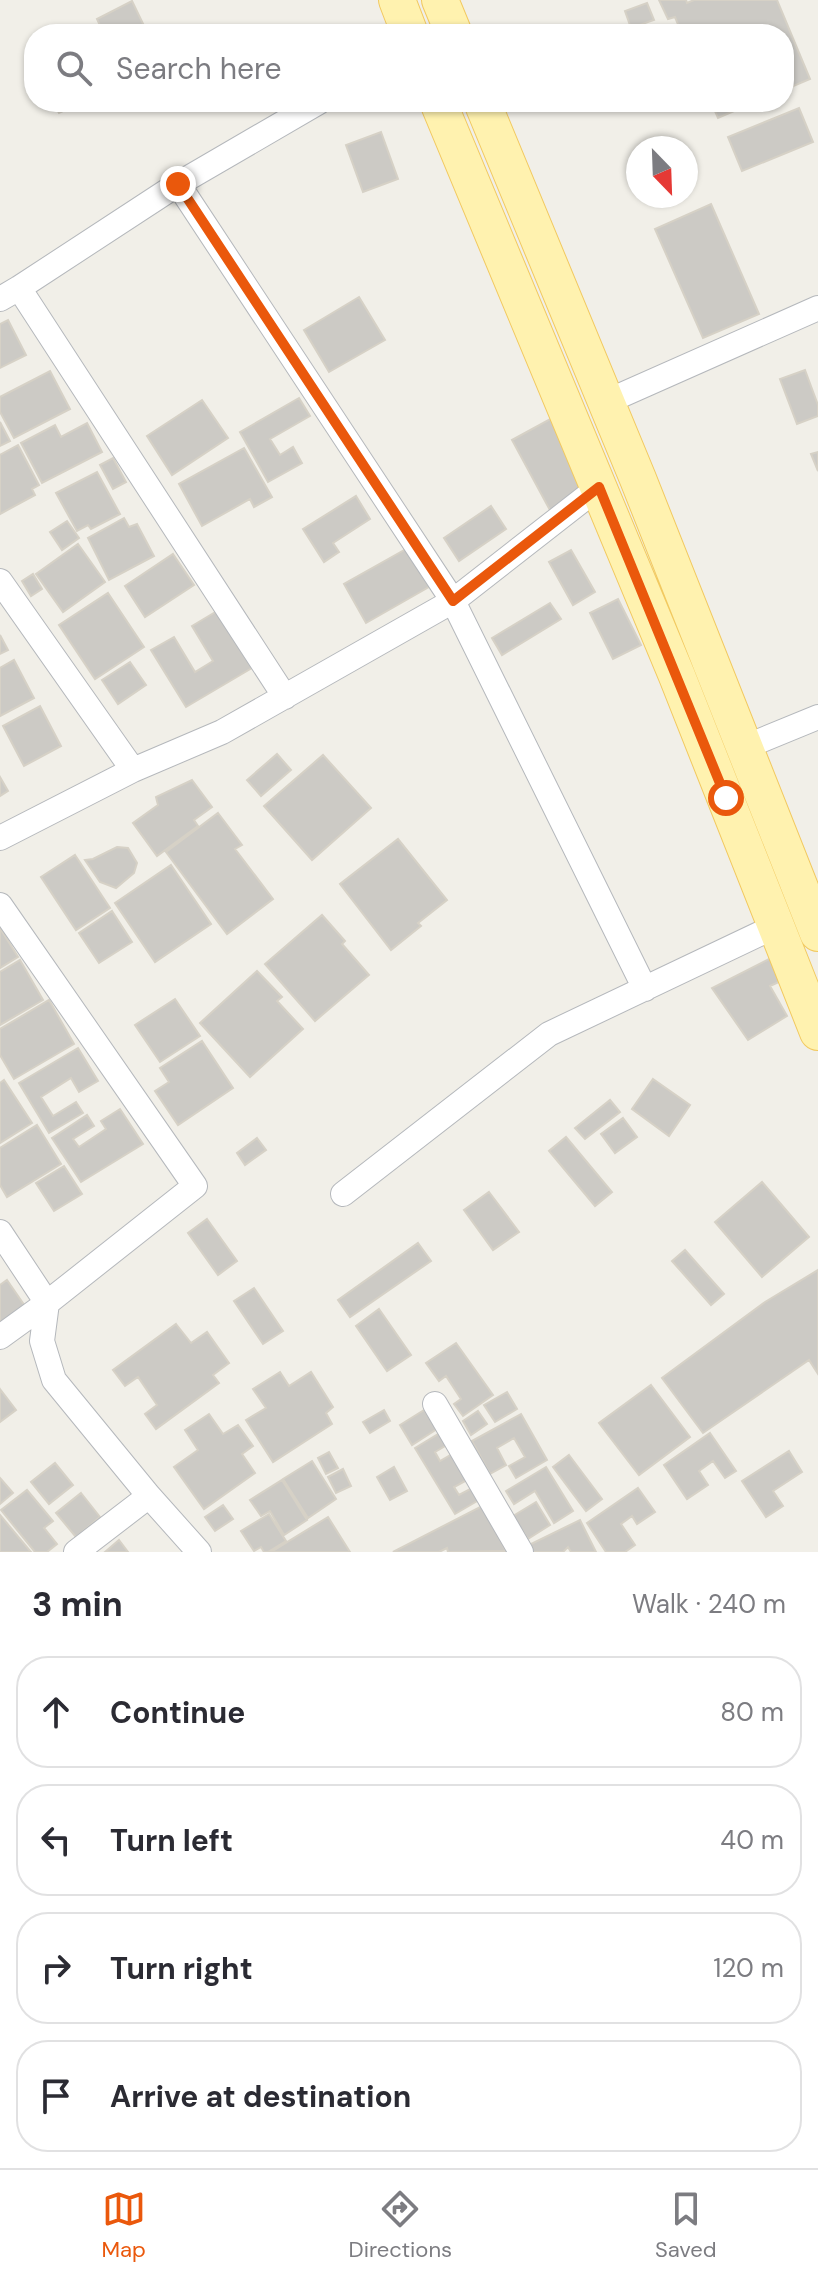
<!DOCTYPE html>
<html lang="en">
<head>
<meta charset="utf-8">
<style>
	:root { --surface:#fff; --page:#f7f7f7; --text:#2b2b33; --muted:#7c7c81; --line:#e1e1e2; --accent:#ea580c }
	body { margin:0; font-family:"DM Sans",sans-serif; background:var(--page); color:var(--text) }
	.compass { position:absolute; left:626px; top:136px; width:72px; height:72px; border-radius:50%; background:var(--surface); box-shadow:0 2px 6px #0004; rotate:157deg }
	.stop { position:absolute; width:24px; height:24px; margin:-18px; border:6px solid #ea580c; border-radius:50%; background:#fff }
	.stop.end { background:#ea580c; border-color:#fff; box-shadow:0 2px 8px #0008 }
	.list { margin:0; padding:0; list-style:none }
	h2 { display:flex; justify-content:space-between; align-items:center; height:104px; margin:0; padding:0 32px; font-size:34px }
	h2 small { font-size:26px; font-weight:400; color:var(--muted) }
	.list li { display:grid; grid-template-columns:52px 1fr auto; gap:24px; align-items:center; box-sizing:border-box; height:112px; margin:0 16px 16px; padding:0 16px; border:2px solid var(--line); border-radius:32px }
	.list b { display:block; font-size:30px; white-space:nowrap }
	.list em { font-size:26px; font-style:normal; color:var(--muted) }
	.icon { flex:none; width:44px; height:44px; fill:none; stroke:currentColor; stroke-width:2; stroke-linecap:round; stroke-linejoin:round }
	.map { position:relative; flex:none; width:818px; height:1552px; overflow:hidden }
	.search { position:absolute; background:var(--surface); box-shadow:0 2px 6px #0004; left:24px; right:24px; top:24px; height:88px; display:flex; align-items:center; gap:20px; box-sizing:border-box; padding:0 28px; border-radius:32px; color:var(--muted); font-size:30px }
	.sheet { height:616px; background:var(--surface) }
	nav { display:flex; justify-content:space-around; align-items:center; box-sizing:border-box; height:112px; border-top:2px solid var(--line); background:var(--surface); font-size:22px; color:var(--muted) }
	nav a { display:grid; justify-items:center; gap:4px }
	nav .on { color:var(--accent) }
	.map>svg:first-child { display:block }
</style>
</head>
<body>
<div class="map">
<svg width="818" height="1552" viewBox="0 0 818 1552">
	<rect width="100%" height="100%" fill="#f1efe8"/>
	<path fill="#cccac5" stroke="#d6d1c6" stroke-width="2" d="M659,0h27l1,3 7,-3h83l33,79 -26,11v-56h-102l-7,-17 -7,2z
		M132,1l16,33h-44l-7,-15z
		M647,3l7,17 -23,8 -6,-17z
		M53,102h29l-23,11z
		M711,102h44l-37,16z
		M799,108l14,34 -71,29 -14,-34z
		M381,132l17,47 -35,13 -17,-47z
		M711,204l48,110 -56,24 -48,-109z
		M359,297l26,43 -56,32 -25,-42z
		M8,320l18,35 -26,13v-44z
		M805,370l13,35v11l-21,8 -17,-45z
		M50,371l20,38 -56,29 -14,-26v-15z
		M299,398l11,18 -40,23 10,16 13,-8 9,16 -34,19 -28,-50z
		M202,400l26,38 -56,37 -25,-39z
		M552,418l39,72 -40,22 -39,-72z
		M0,422l10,19 -10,5z
		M87,423l15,29 -60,31 -21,-40 34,-18 6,12z
		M18,445l21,40 -7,4 3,6 -35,19v-59z
		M244,448l28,49 -18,10 -4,-8 -48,27 -23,-42z
		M818,452v19l-7,-17z
		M113,458l13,24 -13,7 -13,-24z
		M97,472l23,42 -29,15 -3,-4 -11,6 -21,-38z
		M356,496l14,23 -37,24 6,9 -15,10 -21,-33z
		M491,506l15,23 -47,32 -15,-23z
		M124,518l5,9 8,-3 17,32 -45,24 -21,-42z
		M67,521l12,17 -17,12 -12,-18z
		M78,544l27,38 -42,30 -27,-38z
		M406,549l23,38 -63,36 -22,-39z
		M571,550l24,42 -22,13 -24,-43z
		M173,554l21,31 -49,32 -20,-31z
		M33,574l9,15 -11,7 -9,-15z
		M108,593l36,54 -49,32 -36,-54z
		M618,599l23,46 -28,14 -23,-46z
		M550,603l11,16 -59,36 -10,-17z
		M217,611l35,57 -66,39 -35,-57 23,-13 21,35 18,-11 -21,-35z
		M0,635l8,15 -8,4z
		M14,660l20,38 -34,18v-48z
		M130,662l16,23 -28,19 -16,-24z
		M40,706l21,40 -37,20 -21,-40z
		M277,754l14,16 -30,26 -14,-16z
		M323,755l48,53 -59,52 -48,-54z
		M0,777l8,14 -8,5z
		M192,780l20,27 -18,13 4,6 -41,30 -24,-33 25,-18 -2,-8z
		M218,813l24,32 -7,4 38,50 -46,35 -61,-82z
		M398,839l49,61 -29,23 3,3 -30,24 -51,-66z
		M117,847l11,1 9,15 -3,10 -18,15 -16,-6 -15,-22 8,-1z
		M75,855l35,53 -34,22 -35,-53z
		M171,865l40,59 -56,38 -40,-59z
		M112,911l20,31 -33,21 -20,-30z
		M322,915l23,26 -3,3 27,31 -54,46 -50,-57z
		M0,928l18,29 -18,11z
		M771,958l10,23 -11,5 17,30 -39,24 -36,-52z
		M20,960l23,40 -43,25v-53z
		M257,971l25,26 -5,4 26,28 -53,48 -50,-54z
		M175,999l25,37 -40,26 -25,-37z
		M49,1000l25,44 -60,35 -14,-24v-26z
		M202,1041l31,47 -55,37 -23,-34 14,-9 -9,-14z
		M78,1048l20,33 -19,11 -8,-14 -30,19 12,19 23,-14 7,11 -34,20 -30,-50z
		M653,1079l37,26 -21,31 -37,-27z
		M4,1080l28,43 -32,20v-60z
		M610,1100l10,12 -35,27 -10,-11z
		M120,1109l23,35 -62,38 -29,-44 35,-23 7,11 -21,13 6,8 27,-18 -5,-8z
		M623,1118l14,19 -22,16 -14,-19z
		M37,1125l24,39 -54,33 -7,-12v-37z
		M566,1137l46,55 -17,14 -46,-55z
		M257,1138l9,12 -21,15 -8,-12z
		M64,1166l18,28 -28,17 -18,-28z
		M762,1182l47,55 -47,40 -47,-55z
		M489,1192l30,40 -26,18 -29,-40z
		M207,1219l30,42 -19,14 -30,-42z
		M418,1243l13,18 -81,56 -12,-17z
		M685,1250l39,44 -13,11 -39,-44z
		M818,1270v104l-9,-14 -106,73 -41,-55 103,-76z
		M7,1280l20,29 -27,18v-42z
		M254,1288l29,43 -20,13 -29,-43z
		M379,1309l32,46 -24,16 -31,-45z
		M176,1324l15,19 16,-11 22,31 -16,12 6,8 -63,46 -11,-15 12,-9 -19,-28 -13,9 -12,-16z
		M456,1343l37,52 -30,21 -9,-12 7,-5 -15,-23 -7,5 -13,-18z
		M280,1372l9,14 22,-14 22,35 -7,6 6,11 -59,38 -27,-42 20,-12 -13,-19z
		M651,1385l39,52 -51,38 -40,-52z
		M0,1389l16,21 -16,12z
		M507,1392l10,17 -22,13 -11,-17z
		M384,1410l6,11 -20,12 -7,-11z
		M424,1410l13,19 -25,16 -12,-20z
		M478,1411l9,13 -16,11 -8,-14z
		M209,1414l14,20 15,-9 15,21 -11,8 13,19 -51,36 -30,-42 24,-17 -13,-20z
		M521,1414l26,46 -31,18 -7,-12 16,-9 -11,-19 -17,10 9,17 -16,9 -18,-33z
		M440,1433l7,12 -12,7 5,9 12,-7 15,26 -13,7 5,8 13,-7 7,12 -24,14 -40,-66z
		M710,1433l26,38 -11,7 -12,-17 -14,10 9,14 -21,14 -23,-34z
		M789,1451l13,21 -29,19 10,15 -17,11 -24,-36z
		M329,1452l9,16 -12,6 -8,-16z
		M569,1455l33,44 -16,12 -33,-44z
		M312,1461l24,38 -28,19 -25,-39z
		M55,1463l18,22 -24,19 -18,-22z
		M394,1467l13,24 -17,9 -13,-23z
		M546,1467l27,44 -19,12 -19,-32 -21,13 -8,-13z
		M343,1469l8,17 -15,7 -8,-16z
		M0,1478l13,15 -13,11z
		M282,1480l25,40 -23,15 -14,-24 -9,5 -11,-16z
		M638,1488l17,24 -18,12 -5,-8 -11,8 14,21 -10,7h-19l-19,-29z
		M27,1490l26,31 -9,7 13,16 -10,8h-12l-34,-42z
		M81,1493l19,24 -24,20 -20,-24z
		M536,1502l14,23 -22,14 -15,-23z
		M223,1505l10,14 -18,12 -10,-14z
		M482,1506l24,45 -58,1 -1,-4 -8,4h-46z
		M269,1514l17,27 -18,11h-4l-3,-5 -7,4 -13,-20z
		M0,1515l31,37h-31z
		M328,1517l22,35h-79z
		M580,1520l16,32h-25l-3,-5 -5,5h-33l-3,-6z
		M119,1540l9,12h-23z"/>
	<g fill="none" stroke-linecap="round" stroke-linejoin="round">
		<g stroke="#b5b8bc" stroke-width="26">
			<path id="minor" d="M319,102l-141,82 275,417 192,388
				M19,288l159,-104
				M0,299l19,-11 266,409
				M606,402l212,-94
				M0,581l133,189
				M745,747l73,-30
				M0,838l133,-68 89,-38 231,-131 146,-114
				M0,905l195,281 -148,117 -47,-71
				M343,1194l206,-160 227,-108
				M0,1337l47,-34 -5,38 12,39 95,116 50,56
				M435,1404l86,148
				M76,1552l73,-56"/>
		</g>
		<g stroke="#f2c960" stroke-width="38">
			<path id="primary" d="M397,0l13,34
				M440,0l14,34
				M438,102l239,574 141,356
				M482,102l156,377 180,454"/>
		</g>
		<use href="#minor" stroke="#fff" stroke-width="24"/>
		<use href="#primary" stroke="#fff2af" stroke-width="36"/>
	</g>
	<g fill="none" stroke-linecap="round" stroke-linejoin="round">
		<path stroke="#ea580c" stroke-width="10" d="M178,184l275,417 146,-114 127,311"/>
	</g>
</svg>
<svg class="compass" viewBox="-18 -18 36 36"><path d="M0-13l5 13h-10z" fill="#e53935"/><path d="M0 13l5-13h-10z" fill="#7c7c81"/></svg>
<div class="stop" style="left:726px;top:798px"></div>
<div class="stop end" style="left:178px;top:184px"></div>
<div class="search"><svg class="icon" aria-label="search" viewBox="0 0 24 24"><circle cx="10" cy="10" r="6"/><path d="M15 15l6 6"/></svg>Search here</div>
</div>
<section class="sheet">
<h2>3 min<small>Walk · 240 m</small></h2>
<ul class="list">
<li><svg class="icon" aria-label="ahead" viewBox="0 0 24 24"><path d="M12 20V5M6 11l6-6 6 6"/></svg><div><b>Continue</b></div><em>80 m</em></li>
<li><svg class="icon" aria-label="left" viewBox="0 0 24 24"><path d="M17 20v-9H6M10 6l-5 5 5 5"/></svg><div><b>Turn left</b></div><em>40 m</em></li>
<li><svg class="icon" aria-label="right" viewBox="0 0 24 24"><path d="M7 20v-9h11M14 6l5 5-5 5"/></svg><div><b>Turn right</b></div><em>120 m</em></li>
<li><svg class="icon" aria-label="arrive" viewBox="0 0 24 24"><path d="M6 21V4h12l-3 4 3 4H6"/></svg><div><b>Arrive at destination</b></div></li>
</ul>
</section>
<nav>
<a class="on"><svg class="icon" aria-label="map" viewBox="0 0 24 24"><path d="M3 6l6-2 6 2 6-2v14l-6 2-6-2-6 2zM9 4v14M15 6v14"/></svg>Map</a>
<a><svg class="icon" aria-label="directions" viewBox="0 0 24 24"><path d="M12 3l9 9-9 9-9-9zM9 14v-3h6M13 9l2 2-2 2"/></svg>Directions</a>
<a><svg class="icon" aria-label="saved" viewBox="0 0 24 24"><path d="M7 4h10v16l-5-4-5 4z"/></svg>Saved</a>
</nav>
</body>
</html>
